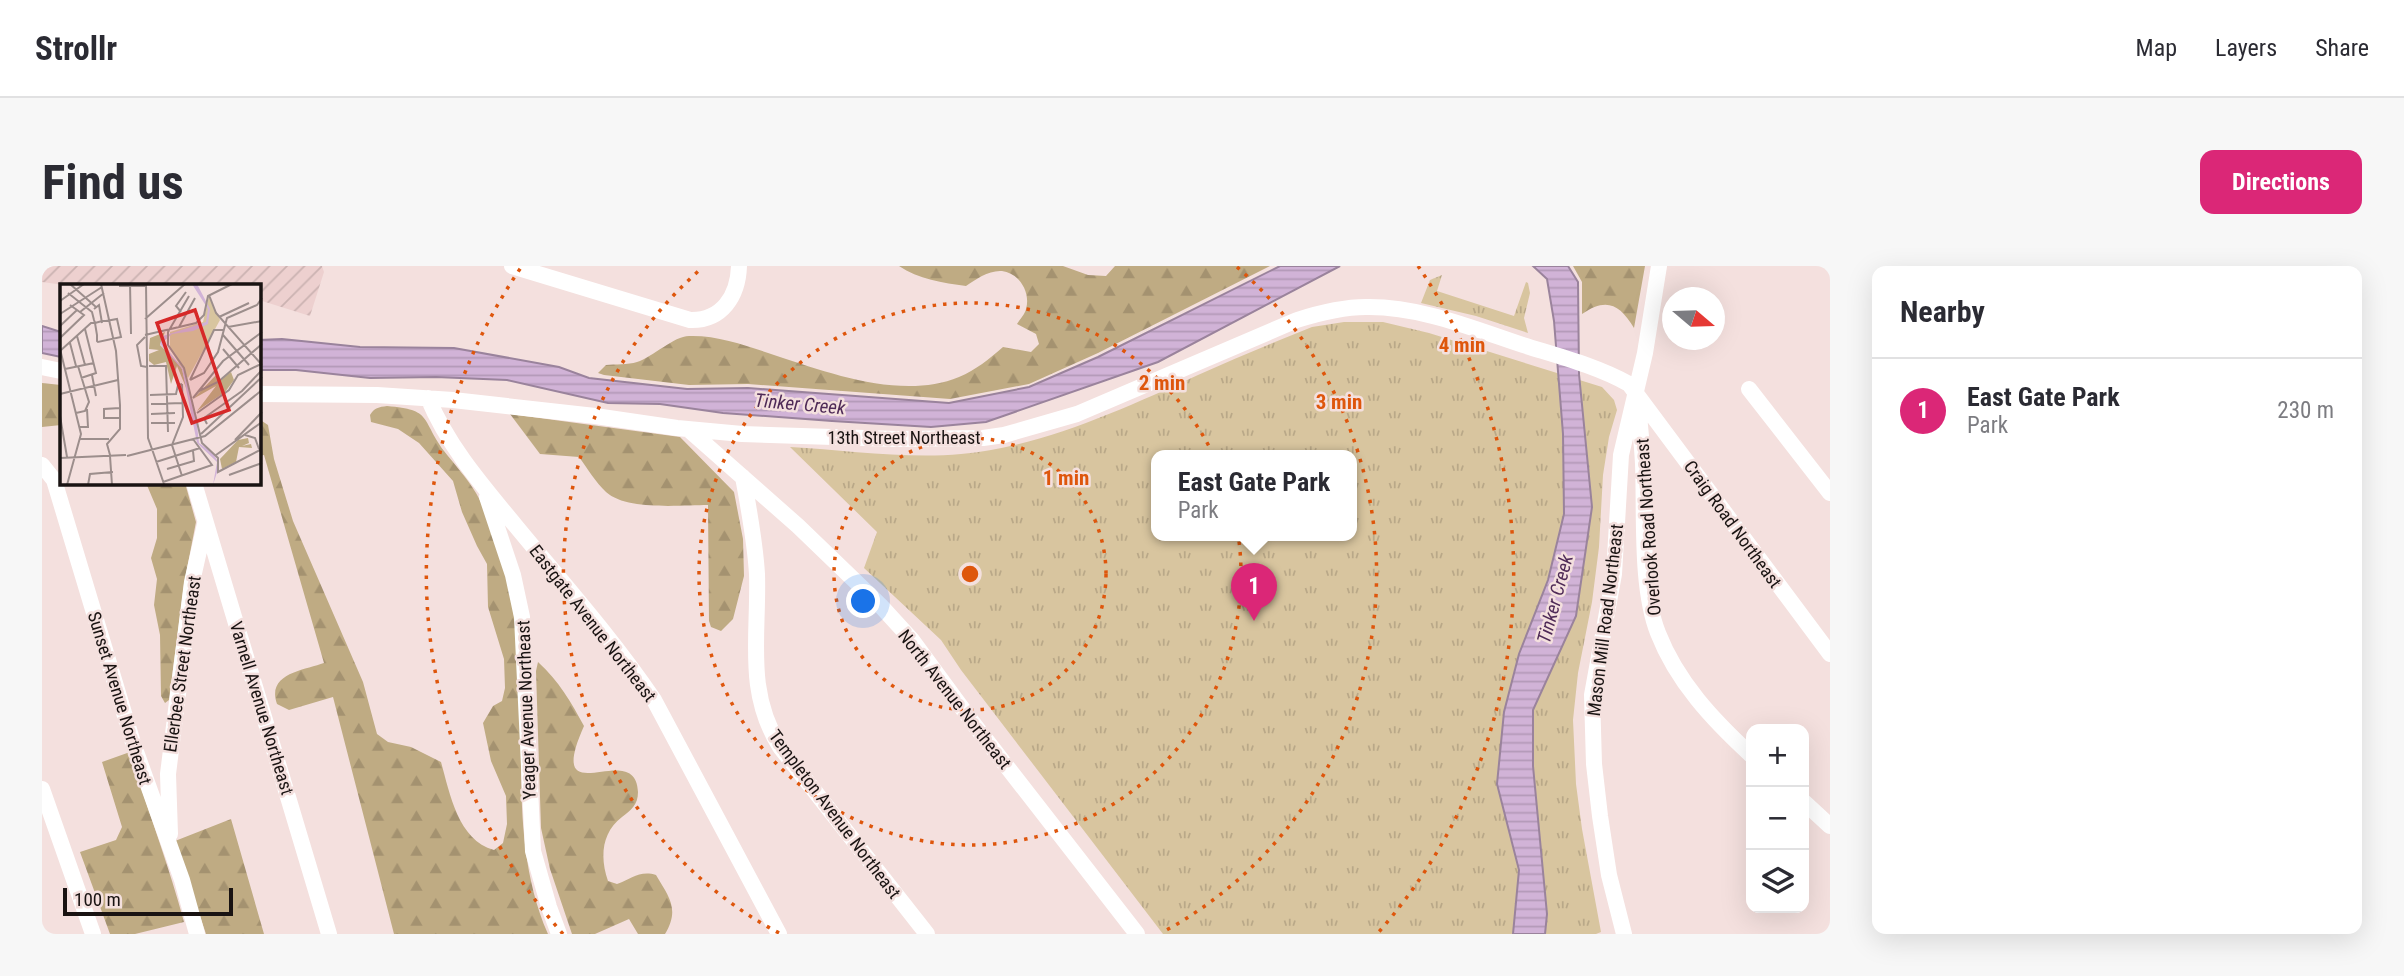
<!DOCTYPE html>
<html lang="en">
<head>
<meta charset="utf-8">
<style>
	:root { --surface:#fff; --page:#f7f7f7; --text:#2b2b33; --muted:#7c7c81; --line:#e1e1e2; --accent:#db2777 }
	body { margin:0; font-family:"Roboto Condensed",sans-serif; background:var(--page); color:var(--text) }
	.controls { position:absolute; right:21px; bottom:21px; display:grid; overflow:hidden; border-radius:14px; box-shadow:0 7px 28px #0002 }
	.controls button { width:63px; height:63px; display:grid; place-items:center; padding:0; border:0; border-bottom:2px solid var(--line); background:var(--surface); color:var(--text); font:35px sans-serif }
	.compass { position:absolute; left:1620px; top:21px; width:63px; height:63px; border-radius:50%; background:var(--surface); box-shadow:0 7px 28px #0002; rotate:109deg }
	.scale { position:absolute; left:21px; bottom:18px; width:170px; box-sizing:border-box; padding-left:7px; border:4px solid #191312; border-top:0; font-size:19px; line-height:24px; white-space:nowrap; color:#191312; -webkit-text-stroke:5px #f4e0de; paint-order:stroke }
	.you { position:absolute; left:822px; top:336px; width:24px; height:24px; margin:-18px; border:5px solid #fff; border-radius:50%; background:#1a73e8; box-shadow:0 0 0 10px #1a73e833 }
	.badge { display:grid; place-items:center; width:46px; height:46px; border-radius:50%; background:var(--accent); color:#fff; font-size:23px; font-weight:700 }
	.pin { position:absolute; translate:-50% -58px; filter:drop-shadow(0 2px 4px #0008) }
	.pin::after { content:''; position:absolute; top:37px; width:24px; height:21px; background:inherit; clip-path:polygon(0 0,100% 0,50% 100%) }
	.popup { position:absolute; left:1109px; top:184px; width:206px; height:91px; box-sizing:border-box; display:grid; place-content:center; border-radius:14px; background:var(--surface); filter:drop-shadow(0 2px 5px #0005); font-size:23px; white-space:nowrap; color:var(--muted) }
	.popup b { font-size:26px; color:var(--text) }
	.popup::after { content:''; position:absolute; left:50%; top:100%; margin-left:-14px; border:14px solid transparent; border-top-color:var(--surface) }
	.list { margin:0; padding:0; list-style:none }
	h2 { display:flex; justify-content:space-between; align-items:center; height:91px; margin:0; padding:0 28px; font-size:30px }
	h2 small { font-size:23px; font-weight:400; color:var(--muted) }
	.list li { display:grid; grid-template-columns:46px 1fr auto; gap:21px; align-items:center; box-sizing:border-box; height:105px; padding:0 28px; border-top:2px solid var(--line) }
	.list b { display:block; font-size:26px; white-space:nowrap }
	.list p { margin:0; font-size:23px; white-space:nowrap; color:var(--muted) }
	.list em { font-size:23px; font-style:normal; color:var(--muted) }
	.icon { flex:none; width:38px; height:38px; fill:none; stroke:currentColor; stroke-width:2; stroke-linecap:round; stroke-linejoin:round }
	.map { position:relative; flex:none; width:1788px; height:668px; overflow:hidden; border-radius:14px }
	header { display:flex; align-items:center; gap:42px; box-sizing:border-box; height:98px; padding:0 35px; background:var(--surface); border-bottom:2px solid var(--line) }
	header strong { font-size:33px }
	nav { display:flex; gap:38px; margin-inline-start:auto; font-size:24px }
	.intro { display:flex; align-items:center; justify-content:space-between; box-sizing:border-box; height:168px; padding:0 42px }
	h1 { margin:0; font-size:49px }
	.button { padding:18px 32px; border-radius:14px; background:var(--accent); color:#fff; font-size:24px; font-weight:700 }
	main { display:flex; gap:42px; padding:0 42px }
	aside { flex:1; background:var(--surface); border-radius:14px; box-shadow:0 7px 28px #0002 }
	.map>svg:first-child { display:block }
</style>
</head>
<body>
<header>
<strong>Strollr</strong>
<nav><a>Map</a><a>Layers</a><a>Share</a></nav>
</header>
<div class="intro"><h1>Find us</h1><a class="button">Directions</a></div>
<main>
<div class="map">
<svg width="1788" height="668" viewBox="0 0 1788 668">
	<defs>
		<pattern id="industrial-furrows" width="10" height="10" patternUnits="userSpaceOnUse" patternTransform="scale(1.75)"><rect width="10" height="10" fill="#edd0cf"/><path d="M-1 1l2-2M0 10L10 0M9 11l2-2" fill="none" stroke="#cbb2b1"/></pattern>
		<pattern id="grass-tufts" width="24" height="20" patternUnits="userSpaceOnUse" patternTransform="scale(1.75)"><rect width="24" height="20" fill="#d8c59f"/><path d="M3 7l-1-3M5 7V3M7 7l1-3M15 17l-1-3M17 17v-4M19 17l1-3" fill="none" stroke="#b9a888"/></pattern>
		<pattern id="forest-firs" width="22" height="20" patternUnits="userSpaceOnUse" patternTransform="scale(1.75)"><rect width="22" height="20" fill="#bfab83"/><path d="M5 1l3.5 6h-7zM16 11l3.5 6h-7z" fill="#a49270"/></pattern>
		<pattern id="water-rules" width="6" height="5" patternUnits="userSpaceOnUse" patternTransform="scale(1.75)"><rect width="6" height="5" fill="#d1b3d7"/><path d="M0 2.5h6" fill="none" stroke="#b399b8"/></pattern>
	</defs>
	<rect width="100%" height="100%" fill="#f4e0de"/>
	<path fill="url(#industrial-furrows)" d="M0,0h280l2,6 -14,44 -51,-16v-15h-195l-22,-3z"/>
	<path fill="url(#grass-tufts)" fill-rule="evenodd" d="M1400,9l-5,16 77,25 12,-34 2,1 2,10 -6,25 4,15 -52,-17 -55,-13 9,-23z
		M1302,56h39l46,11 173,54 12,13 3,10 -8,27 -6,38 -4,72 -7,55 -14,71 -5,47 3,64 6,45 19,103 -5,2h-433l-202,-264 -20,-30 -77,-72 13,-36 -87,-85c55,3 116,12 171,7 83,-8 162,-45 237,-79 38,-17 76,-33 114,-48zM1114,189h196v80h-196z"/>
	<path fill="url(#forest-firs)" d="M857,0h164l25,9 18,1 9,-10h155l-172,87 -69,31 -79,15 -202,-15 -59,1 -85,-10 -6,-2 8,-8c9,-1 22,0 31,-3 16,-5 37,-26 52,-26 30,-1 61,11 88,20 55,18 126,44 182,21 17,-7 30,-18 44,-30l28,5 8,-8 -3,-10 -19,-10c3,-5 8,-10 9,-15 5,-17 -7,-36 -24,-38 -13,-1 -26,8 -36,15 -23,-3 -48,-7 -67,-20z
		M1531,0h72l-11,62c-14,-24 -28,-31 -52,-14v-32z
		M0,117l19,2v40l-19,2z
		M345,140c46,4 33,12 57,45 11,14 23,27 32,42 32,56 42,132 44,195 3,84 -6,168 28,246h-154l-61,-237 -44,13 -12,-6c-11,-31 28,-34 47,-41l-60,-208 -5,1v-37l9,6 6,34 19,62 70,161 14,52 11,8 23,5 30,15c9,32 17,78 53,88l9,-7 4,-19 -1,-28 -15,-35 -8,-38 10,-17 9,-5 3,-13 -1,-29 -16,-52 -1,-43 -10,-18 -15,-34 -9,-31 -34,-38 -21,-14 -27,-7 -1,-7c4,-7 9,-8 17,-9z
		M468,148l170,23 54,55 9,47 1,37 -11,43 -12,12 -10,-4 -2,-6 -1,-116c-27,0 -81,6 -102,-13 -10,-9 -19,-24 -27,-35l-39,-3z
		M104,217h39l11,39 -12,62 -15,116 -4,3 -4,-7 -1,-61 -6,-30 3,-26 -6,-21 6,-20v-29z
		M496,396c21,19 33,40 46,64 -41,92 52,10 54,66 0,13 -7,18 -16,25 -21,16 -22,41 -14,64l9,3c14,-5 23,-14 39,-9 13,22 24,34 9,59h-27l-9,-15 -34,15h-23l-22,-65 -9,-41 -5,-157z
		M88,486c17,57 39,113 54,170l-49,12h-25l-30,-82 36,-12 6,-13 -20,-65z
		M189,553l33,115h-58l-31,-93z"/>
	<path fill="url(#water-rules)" stroke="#9a839c" stroke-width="2" d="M1238,0h60l-182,96 -172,60 -55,5 -99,-6 -109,-8 -63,-9 -52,-1 -101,-23 -71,-3 -66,1 -74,-8h-37v-30l23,-1 78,8 94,1 105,19 30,11 98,11 61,-1 201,15 80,-16 69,-30z
		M1491,0h35l10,16 1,92 13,133 -16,109 -43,94v56l14,148 -2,20h-32l6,-64 -22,-86 7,-72 15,-58 29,-74 16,-66 -1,-80 -9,-113 -7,-42z
		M0,60l19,6v25l-19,-4z"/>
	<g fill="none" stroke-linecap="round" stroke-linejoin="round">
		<path stroke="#fff" stroke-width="16" d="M470,0l178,54c32,1 48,-24 49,-54
			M0,101l19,4
			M1707,123l81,104
			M217,128l118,1 76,5 142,16 82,12 65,6 154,5 87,-1 21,-3 73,-21 220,-94c22,-7 45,-13 69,-13 53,-1 106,21 157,38 35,11 74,21 106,39l201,270
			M386,132c20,48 54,87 87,127 47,57 97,113 139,175l125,234
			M1596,139c2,20 4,39 5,59 2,49 -3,124 15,169 19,49 55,87 93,122
			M646,163l110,97 82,79 32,35 61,83 164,211
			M0,199l12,15 80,266 48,134 15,54
			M701,211c6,32 12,64 14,97 2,62 -12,117 23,173l147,187
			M152,217l135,451
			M445,231l26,78 9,42 11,234 16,56 10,27
			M0,523l51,145
			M1762,536l26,24
			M128,568l-2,-60 24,-192 13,-58
			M1582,668l-15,-59 -9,-59 -6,-52 -2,-69 22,-121 7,-119 24,-102 14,-87"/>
	</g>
	<g fill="none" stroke="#de560c" stroke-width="3.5" stroke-dasharray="3.5 7">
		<circle cx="928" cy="308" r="136"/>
		<circle cx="928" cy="308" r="271"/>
		<path d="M737 667A407 407 0 0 1 661 1M1195 1A407 407 0 0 1 1119 667"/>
		<path d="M521 668A543 543 0 0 1 480 0M1376 0A543 543 0 0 1 1335 668"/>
	</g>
	<g text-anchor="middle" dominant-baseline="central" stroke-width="5" stroke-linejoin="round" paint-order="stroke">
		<g font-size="18" fill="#191312" stroke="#f4e0de">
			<text x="862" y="171">13th Street Northeast</text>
			<text transform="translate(1691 258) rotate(54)">Craig Road Northeast</text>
			<text transform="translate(1606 261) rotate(-94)">Overlook Road Northeast</text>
			<text transform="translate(1563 354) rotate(-83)">Mason Mill Road Northeast</text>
			<text transform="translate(551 357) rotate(52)">Eastgate Avenue Northeast</text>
			<text transform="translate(140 398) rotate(-82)">Ellerbee Street Northeast</text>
			<text transform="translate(78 432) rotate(73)">Sunset Avenue Northeast</text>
			<text transform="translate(913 433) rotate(52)">North Avenue Northeast</text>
			<text transform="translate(220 442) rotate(73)">Varnell Avenue Northeast</text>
			<text transform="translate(484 444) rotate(-92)">Yeager Avenue Northeast</text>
			<text transform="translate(793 548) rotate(53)">Templeton Avenue Northeast</text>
		</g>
		<g font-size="19" font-style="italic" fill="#4f2a57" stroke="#f4e0de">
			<text transform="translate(758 138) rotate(5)">Tinker Creek</text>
			<text transform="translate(1513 333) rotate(-75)">Tinker Creek</text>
		</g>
	</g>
	<g transform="translate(18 18)">
		<rect width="201" height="201" fill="#f4e0de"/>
		<path d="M149,12l11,24 -32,58 -18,-29v-17l33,-10z" fill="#d8c59f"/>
		<path d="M105,48l-5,13 20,20 2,4 5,21 -10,-24 -6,18 -5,-22 -12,3 -5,-4v-7l10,-4 -10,-1 1,-11zM171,88l3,8 -9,12 -28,19 19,-25 -23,13 23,-24 4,5zM188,154l1,5 -7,3 9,-2 1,4 -13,-1 -3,15 -14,7 -2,-10 18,-19z" fill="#bfab83"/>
		<path d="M132,0h5l13,25 -2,15 -15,7 -21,3 -10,9 22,27 12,46 3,27 13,9 5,8 2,6 -6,19 4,-23 -20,-19 -15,-74 -22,-25 3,-8 43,-14 2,-13z" fill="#d1b3d7"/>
		<path fill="none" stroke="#9c8e8c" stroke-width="2" d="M10,0l26,23M41,0l15,67 4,54v24l-13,15 3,11M70,0l1,50M86,0l2,154 5,14M59,2h27M149,11l7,18 46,52M129,12l-21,36v13l16,23 18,75 16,15v14l44,-23M0,17l24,-17M34,25l5,-4 3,18M20,28l24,-19M121,28l-5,-6 10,-14M0,30l42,-27M159,33l30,-14M85,35l40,-35M0,42l17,-16M119,43l16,-29M168,43l34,-6M85,51l51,-12 8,-8 4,-19 24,-12M163,51l26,30M17,52l8,29M85,53l-8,8 4,21 6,1M0,54l24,-23 -14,-10M10,59l6,23M0,65l21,85 -14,51M163,65l16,19M0,67l31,-28h4l7,-2h4l11,-2 4,18 -23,5 -1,-1v-6l-2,-12 -1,-3 -2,-8 -24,-19M89,82h17l2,66M5,85l29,-6M32,91l4,21M21,94l15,-5 -11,-44M130,96l14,-7 14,-21 9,-34 30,-13 5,-7M130,96l24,-50h10M122,100l1,33 -11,28 10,31M139,107l19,-9 44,-38M0,110l58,-14M90,111l26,-1 2,-9 4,-1M133,114l30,-37 39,-29M91,120l32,-1M60,124l-16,1v9h17M16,129l9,-2 4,-9 -11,-36M137,129l32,-23 9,-15 23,-11M91,130l24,-1M0,132l7,41M91,139h24M147,140l-3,-6 38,-27 20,-21M20,143h8l-1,-18M141,150l61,-57M185,151l10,3 4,11M20,155h29M175,156l27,-28M93,168l11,32M156,171l46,-33M50,172l2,29M67,172l78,-20 57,-46M0,174l66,-3M96,178l44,-14M107,185l27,-8 -1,-10M169,191l33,-12M103,198l49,-17 -19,-26M28,201l2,-11 23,-2"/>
		<path fill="#d62828" fill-opacity="0.15" stroke="#d62828" stroke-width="3.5" d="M135,26l34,100 -37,13 -35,-100z"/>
		<rect width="201" height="201" fill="none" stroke="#191312" stroke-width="3.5"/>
	</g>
	<circle cx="928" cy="308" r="10" fill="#de560c" stroke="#f4e0de" stroke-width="3.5"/>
	<g font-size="21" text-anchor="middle" font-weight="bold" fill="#de560c" stroke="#f4e0de" stroke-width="5" stroke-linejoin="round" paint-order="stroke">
		<text x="1420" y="86">4 min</text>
		<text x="1120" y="124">2 min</text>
		<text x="1297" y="143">3 min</text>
		<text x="1024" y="219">1 min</text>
	</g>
</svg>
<div class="controls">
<button>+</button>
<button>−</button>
<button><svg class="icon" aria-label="layers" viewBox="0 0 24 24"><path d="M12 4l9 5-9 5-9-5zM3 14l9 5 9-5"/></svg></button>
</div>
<svg class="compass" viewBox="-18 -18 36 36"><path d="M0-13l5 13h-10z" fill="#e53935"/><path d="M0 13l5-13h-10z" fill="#7c7c81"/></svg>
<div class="scale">100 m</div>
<div class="you"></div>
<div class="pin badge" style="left:1212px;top:355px">1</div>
<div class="popup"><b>East Gate Park</b>Park</div>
</div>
<aside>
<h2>Nearby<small></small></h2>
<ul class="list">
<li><span class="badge">1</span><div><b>East Gate Park</b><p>Park</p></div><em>230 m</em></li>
</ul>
</aside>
</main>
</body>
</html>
